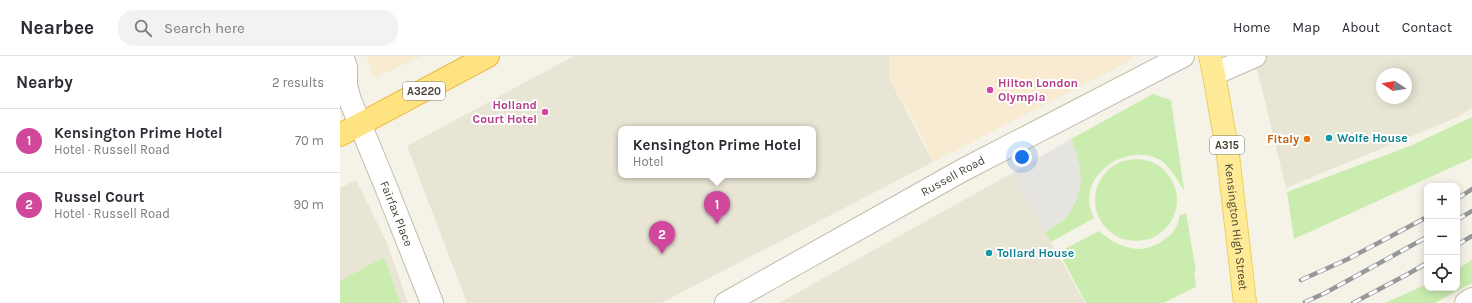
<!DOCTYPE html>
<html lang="en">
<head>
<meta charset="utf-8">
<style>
	:root { --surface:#fff; --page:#f2f2f3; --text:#2b2b33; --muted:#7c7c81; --line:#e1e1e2; --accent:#ff4e15 }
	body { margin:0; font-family:Karla,sans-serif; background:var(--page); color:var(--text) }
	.controls { position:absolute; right:12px; bottom:12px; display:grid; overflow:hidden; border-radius:8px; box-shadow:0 2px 10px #0003 }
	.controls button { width:36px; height:36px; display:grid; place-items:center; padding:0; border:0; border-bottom:1px solid var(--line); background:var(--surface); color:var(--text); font:20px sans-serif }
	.compass { position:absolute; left:1036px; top:12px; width:36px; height:36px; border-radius:50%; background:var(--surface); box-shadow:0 2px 10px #0003; rotate:282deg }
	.you { position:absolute; left:682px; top:101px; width:14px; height:14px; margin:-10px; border:3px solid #fff; border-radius:50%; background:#1a73e8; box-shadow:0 0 0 6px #1a73e833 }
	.badge { display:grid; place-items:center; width:26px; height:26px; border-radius:50%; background:var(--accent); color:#fff; font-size:13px; font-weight:700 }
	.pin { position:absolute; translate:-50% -33px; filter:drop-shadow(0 1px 2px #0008) }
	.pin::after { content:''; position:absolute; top:21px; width:14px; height:12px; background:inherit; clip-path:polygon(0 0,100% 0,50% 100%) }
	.popup { position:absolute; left:278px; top:70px; width:198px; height:52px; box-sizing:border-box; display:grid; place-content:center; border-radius:8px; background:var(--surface); filter:drop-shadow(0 1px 3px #0005); font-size:13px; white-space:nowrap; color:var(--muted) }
	.popup b { font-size:15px; color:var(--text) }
	.popup::after { content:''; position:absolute; left:50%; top:100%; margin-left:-8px; border:8px solid transparent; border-top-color:var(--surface) }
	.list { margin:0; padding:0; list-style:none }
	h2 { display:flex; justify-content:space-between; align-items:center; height:52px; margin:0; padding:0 16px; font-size:17px }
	h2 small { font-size:13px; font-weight:400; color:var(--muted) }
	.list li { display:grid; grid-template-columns:26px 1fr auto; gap:12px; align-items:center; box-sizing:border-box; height:64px; padding:0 16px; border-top:1px solid var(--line) }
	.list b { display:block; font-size:15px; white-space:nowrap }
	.list p { margin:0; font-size:13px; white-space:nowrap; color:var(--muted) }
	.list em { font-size:13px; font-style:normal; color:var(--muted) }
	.icon { flex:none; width:22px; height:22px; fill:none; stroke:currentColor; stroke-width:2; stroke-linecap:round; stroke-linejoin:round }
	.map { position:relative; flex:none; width:1132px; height:247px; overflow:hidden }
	header { display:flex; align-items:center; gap:24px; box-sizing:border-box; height:56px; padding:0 20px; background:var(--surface); border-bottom:1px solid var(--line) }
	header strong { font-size:19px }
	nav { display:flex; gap:22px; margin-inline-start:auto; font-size:14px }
	.search { width:280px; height:36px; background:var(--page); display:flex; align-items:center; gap:10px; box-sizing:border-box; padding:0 14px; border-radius:16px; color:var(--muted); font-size:15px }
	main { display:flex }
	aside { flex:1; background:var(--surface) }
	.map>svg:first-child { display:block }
</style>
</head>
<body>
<header>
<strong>Nearbee</strong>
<div class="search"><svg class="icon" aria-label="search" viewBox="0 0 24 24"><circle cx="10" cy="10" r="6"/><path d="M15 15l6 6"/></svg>Search here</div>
<nav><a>Home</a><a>Map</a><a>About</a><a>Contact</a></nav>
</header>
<main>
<aside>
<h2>Nearby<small>2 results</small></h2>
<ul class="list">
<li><span class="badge" style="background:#d1479c">1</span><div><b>Kensington Prime Hotel</b><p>Hotel · Russell Road</p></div><em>70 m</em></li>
<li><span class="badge" style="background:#d1479c">2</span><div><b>Russel Court</b><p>Hotel · Russell Road</p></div><em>90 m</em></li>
</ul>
</aside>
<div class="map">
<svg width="1132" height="247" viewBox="0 0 1132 247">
	<rect width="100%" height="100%" fill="#f5f2e8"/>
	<path fill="#e9e5d5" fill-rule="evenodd" d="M234,0h315v22l44,84 -272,141h-194l-60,-157zM281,73h192v46h-192z
		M914,0h218v52l-14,9 -172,71zM1042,18h24v24h-24z
		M672,117l73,130h-306z
		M16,124l31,63 21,60h-68v-115z"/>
	<path fill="#f8ebd2" d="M26,0h56l-48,22z
		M549,0h245l-2,4 -199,102 -12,-28 -32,-56z"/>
	<path fill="#caecae" d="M813,38l18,6 13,90c-8,-11 -15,-27 -28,-32 -28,-12 -67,10 -67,42 0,6 3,13 5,18l-43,24 -6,-10c8,-5 19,-11 24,-19 17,-24 12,-49 2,-74z
		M1132,61v41l-178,81 -7,-47 123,-46z
		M755 144a41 41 0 1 1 82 0a41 41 0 1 1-82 0Z
		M846,157l10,58 -2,1 2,15 -33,16h-77l-27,-51 40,-21c10,9 25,18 40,18 13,0 33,-11 38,-24 2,-3 2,-6 2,-9z
		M44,201l16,46h-60v-22z
		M1132,204v23l-37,20h-50l42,-19v4h30v-19z"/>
	<path fill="#e6e4e0" d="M731,83l9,28 1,14 -4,17 -8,16 -12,10 -12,8 -33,-59z"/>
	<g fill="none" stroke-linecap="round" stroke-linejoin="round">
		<g stroke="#c1bba9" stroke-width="24">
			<g id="minor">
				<path id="s1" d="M2,0l4,11v18l4,15 36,87 46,116"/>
				<path d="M874,18l41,-18"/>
				<path id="s2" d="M386,247l237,-133 220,-114"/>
				<path d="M1126,247l6,-4"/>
			</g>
		</g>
		<g stroke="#eccf5f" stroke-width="24">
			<g id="primary">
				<path id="s3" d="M870,0l4,18 14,81 17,148"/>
			</g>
		</g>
		<g stroke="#e8b52f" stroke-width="24">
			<path id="trunk" d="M0,79l148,-79"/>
		</g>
		<use href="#minor" stroke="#fff" stroke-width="22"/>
		<use href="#primary" stroke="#ffeb97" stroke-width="22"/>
		<use href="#trunk" stroke="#ffe380" stroke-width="22"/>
		<g stroke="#979797" stroke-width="4.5">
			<path id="rail" d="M1117,143l15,-10
				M1117,164l15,-9
				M1117,189l15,-9
				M961,224l47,-21 79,-42
				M965,246l20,-9 102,-56
				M1013,247l55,-29 19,-11"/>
		</g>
		<use href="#rail" stroke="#fff" stroke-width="3" stroke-dasharray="9" stroke-linecap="butt"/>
	</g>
	<g fill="#d1479c" stroke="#fff" stroke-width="1.5">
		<circle cx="650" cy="34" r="4"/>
		<circle cx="205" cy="56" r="4"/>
	</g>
	<g fill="#0f9aa8" stroke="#fff" stroke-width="1.5">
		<circle cx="989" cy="82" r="4"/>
		<circle cx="649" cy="197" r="4"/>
	</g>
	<circle fill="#e8710a" stroke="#fff" stroke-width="1.5" cx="967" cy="83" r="4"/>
	<g text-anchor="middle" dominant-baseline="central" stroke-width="4" stroke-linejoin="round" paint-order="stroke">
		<g fill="#fff" stroke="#807b72" stroke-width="1">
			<rect x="63" y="26" width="42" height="18" rx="3"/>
			<rect x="870" y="80" width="34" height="18" rx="3"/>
		</g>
		<g font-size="11" font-weight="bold" fill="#494336">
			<text x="84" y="35">A3220</text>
			<text x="887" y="89">A315</text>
		</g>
		<g font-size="12" font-weight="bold" fill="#b23c85" stroke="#fff" text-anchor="start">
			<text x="658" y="27">Hilton London<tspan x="658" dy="14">Olympia</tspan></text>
			<text x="197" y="49" text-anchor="end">Holland<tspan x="197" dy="14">Court Hotel</tspan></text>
		</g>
		<g font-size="12" font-weight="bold" fill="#0d838f" stroke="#fff" text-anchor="start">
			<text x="997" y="82">Wolfe House</text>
			<text x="657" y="197">Tollard House</text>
		</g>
		<g font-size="12" font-weight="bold" fill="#c56008" stroke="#fff" text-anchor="end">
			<text x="959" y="83">Fitaly</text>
		</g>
		<g font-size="12" fill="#494336" stroke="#fff">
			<text stroke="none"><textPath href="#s2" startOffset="260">Russell Road</textPath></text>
			<text stroke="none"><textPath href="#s1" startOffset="168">Fairfax Place</textPath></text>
			<text stroke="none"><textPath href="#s3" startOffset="173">Kensington High Street</textPath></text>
		</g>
	</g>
</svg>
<div class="controls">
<button>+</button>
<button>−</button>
<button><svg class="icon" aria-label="locate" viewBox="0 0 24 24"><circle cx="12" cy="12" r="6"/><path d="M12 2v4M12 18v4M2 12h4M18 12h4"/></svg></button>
</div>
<svg class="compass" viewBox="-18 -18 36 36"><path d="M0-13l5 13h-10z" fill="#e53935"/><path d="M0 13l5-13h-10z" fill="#7c7c81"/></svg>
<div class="you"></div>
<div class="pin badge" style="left:377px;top:168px;background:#d1479c">1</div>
<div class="popup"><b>Kensington Prime Hotel</b>Hotel</div>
<div class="pin badge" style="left:322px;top:198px;background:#d1479c">2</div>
</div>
</main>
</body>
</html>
